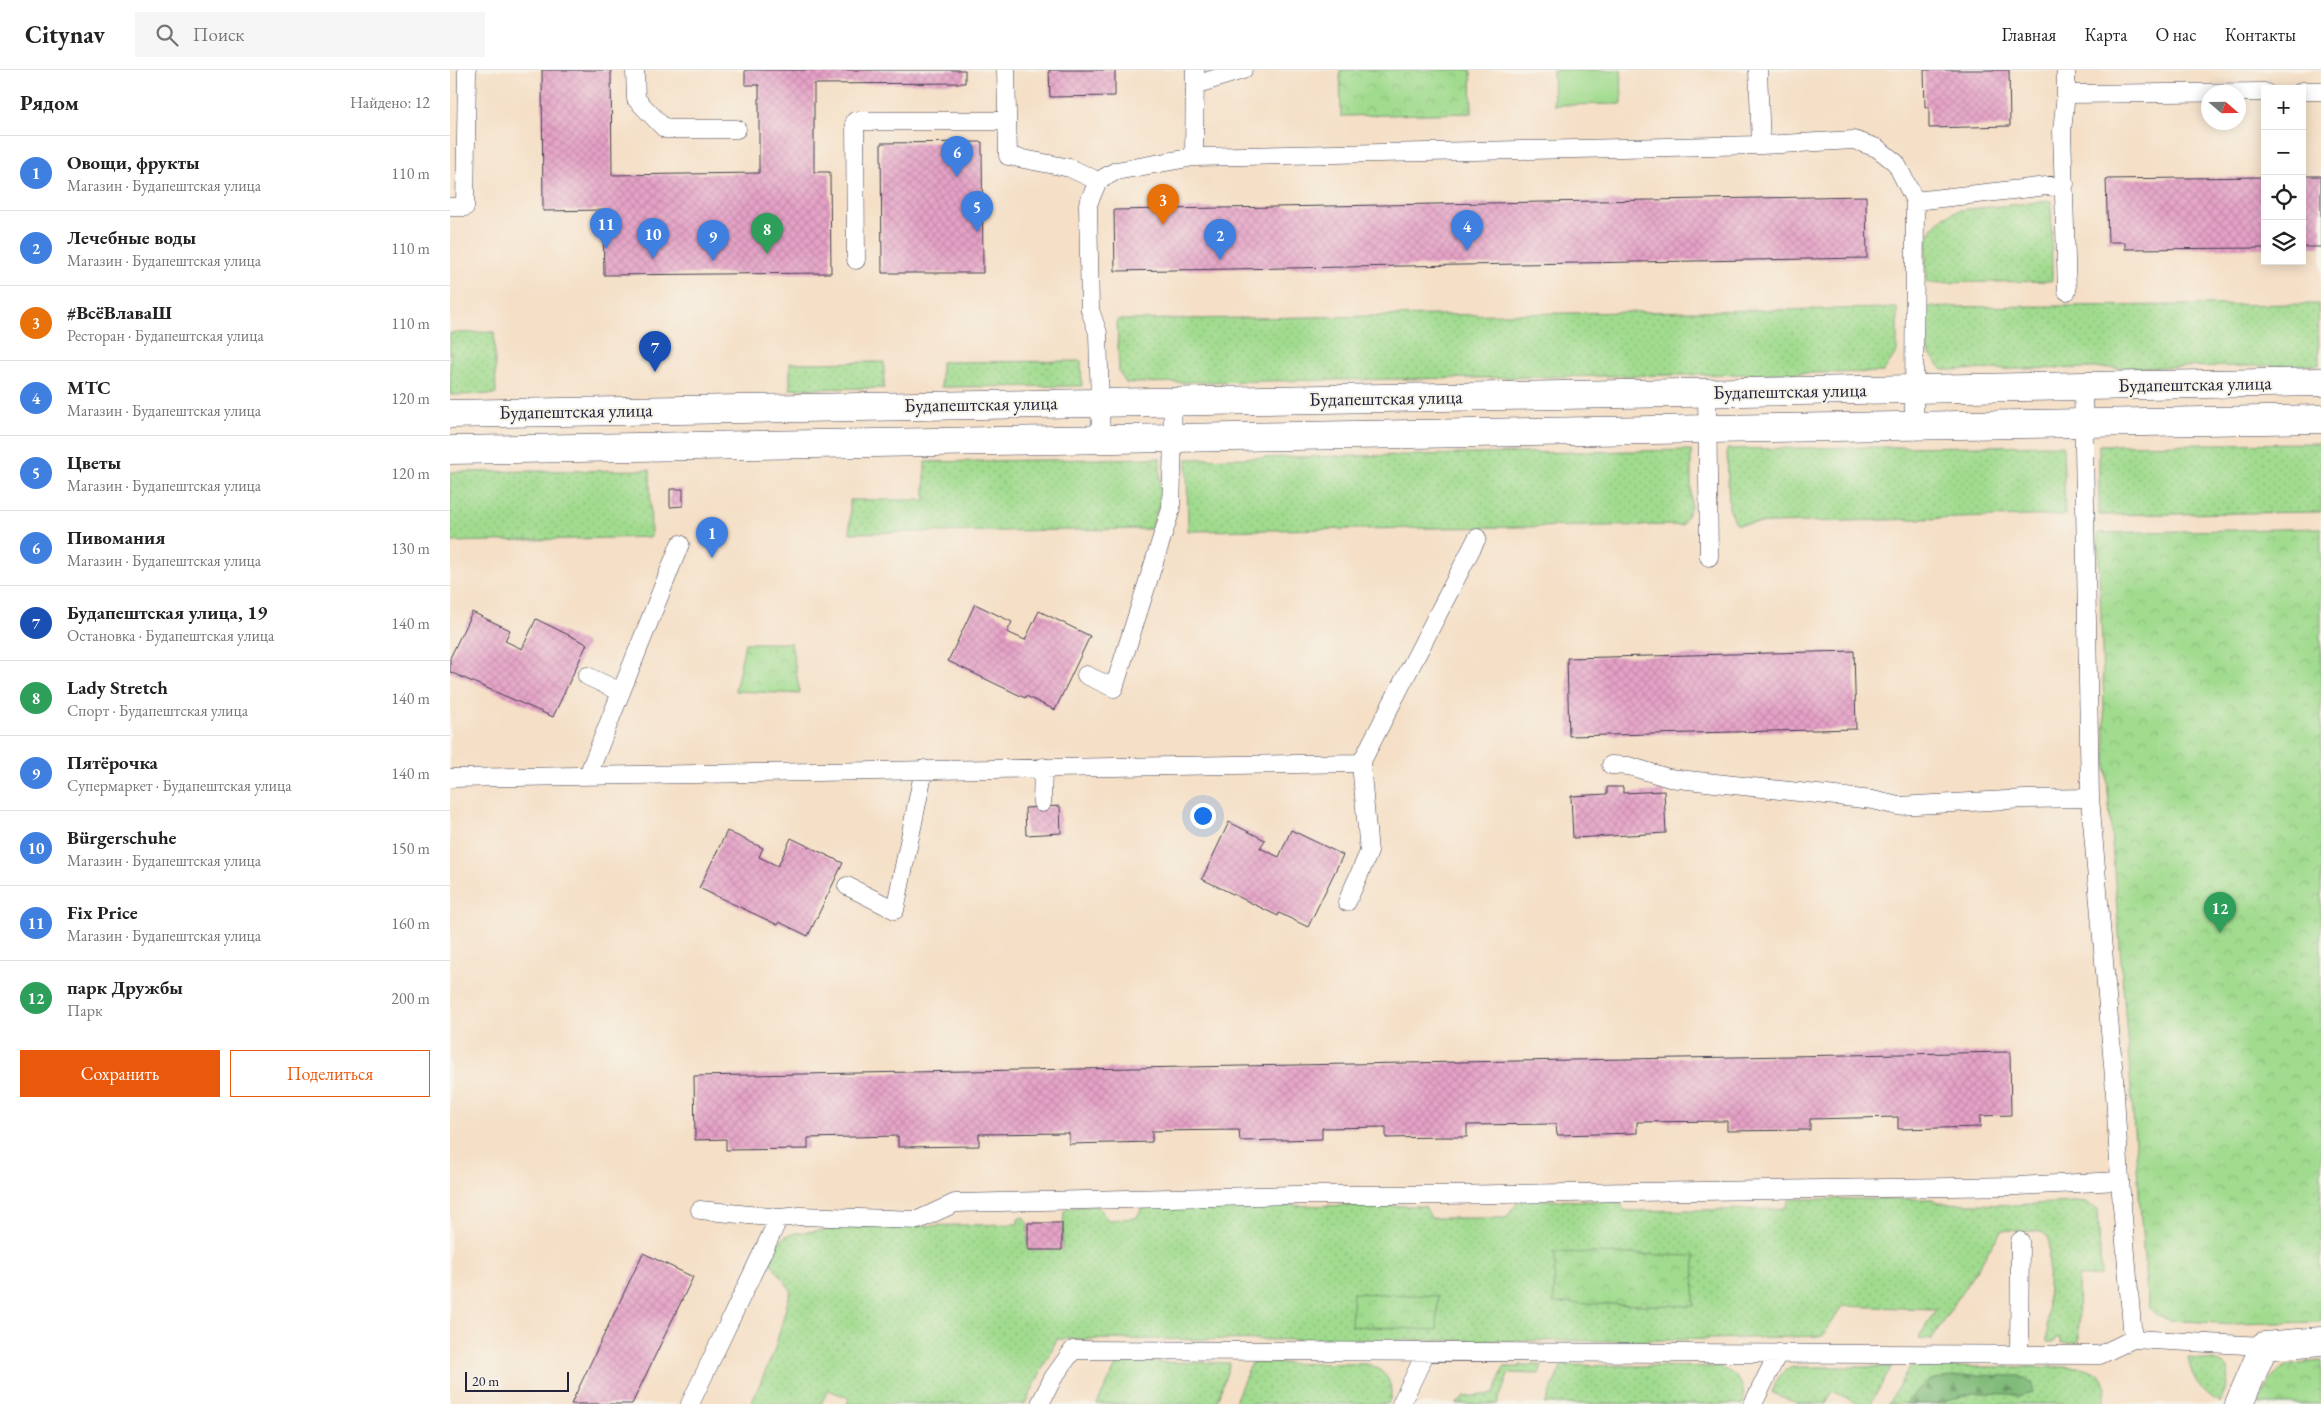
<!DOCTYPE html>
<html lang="ru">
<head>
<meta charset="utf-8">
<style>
	:root { --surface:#fff; --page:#f6f6f6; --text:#222; --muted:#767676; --line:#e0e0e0; --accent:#ea580c }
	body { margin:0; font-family:"EB Garamond",serif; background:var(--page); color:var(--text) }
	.controls { position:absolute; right:15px; top:15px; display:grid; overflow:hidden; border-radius:0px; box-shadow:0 2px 12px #0003 }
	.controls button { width:45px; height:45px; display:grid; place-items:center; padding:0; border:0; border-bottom:1px solid var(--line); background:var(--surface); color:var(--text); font:25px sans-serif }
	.compass { position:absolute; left:1751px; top:15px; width:45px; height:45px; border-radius:50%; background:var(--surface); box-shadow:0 2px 12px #0003; rotate:110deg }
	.scale { position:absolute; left:15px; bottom:12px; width:104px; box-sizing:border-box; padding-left:5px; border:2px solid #22223b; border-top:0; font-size:14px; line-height:18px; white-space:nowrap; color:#22223b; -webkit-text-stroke:4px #f7f3e8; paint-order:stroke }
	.you { position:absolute; left:752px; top:745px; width:18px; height:18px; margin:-12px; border:4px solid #fff; border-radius:50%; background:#1a73e8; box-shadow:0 0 0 8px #1a73e833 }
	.badge { display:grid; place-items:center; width:32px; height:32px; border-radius:50%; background:var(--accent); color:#fff; font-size:16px; font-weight:700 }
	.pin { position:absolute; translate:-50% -41px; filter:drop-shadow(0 1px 2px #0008) }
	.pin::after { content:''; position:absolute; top:26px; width:18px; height:15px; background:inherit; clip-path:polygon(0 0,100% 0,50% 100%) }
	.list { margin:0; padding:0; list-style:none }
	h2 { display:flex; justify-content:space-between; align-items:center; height:65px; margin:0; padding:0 20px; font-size:21px }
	h2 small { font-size:16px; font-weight:400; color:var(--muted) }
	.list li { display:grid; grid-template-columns:32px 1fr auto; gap:15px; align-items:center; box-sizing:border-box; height:75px; padding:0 20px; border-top:1px solid var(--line) }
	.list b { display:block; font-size:19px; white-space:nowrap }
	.list p { margin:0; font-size:16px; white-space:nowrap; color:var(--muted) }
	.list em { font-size:16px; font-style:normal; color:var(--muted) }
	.actions { display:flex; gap:10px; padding:15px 20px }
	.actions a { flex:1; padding:11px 0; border:1px solid var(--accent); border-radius:0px; text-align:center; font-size:18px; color:var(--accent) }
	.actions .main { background:var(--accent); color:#fff }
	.icon { flex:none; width:28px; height:28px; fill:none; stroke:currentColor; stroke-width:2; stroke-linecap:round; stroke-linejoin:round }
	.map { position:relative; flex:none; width:1871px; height:1334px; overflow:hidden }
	header { display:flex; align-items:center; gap:30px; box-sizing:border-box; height:70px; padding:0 25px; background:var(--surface); border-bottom:1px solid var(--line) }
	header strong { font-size:24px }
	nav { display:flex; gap:28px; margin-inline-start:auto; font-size:18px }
	.search { width:350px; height:45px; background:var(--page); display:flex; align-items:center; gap:12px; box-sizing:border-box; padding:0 18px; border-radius:0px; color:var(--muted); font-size:19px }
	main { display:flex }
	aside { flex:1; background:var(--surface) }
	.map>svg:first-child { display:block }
</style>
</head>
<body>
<header>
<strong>Citynav</strong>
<div class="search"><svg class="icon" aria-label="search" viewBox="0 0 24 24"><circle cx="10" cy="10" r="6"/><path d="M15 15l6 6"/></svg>Поиск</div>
<nav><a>Главная</a><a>Карта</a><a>О нас</a><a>Контакты</a></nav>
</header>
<main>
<aside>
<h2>Рядом<small>Найдено: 12</small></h2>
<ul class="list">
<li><span class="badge" style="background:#3f7fe0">1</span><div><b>Овощи, фрукты</b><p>Магазин · Будапештская улица</p></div><em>110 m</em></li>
<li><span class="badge" style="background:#3f7fe0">2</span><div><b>Лечебные воды</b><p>Магазин · Будапештская улица</p></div><em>110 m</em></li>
<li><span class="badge" style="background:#e8710a">3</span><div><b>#ВсёВлаваШ</b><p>Ресторан · Будапештская улица</p></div><em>110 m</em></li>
<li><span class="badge" style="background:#3f7fe0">4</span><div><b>МТС</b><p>Магазин · Будапештская улица</p></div><em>120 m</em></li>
<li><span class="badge" style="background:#3f7fe0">5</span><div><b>Цветы</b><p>Магазин · Будапештская улица</p></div><em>120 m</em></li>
<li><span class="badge" style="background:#3f7fe0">6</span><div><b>Пивомания</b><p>Магазин · Будапештская улица</p></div><em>130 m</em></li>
<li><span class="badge" style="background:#1a4fb4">7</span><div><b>Будапештская улица, 19</b><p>Остановка · Будапештская улица</p></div><em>140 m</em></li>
<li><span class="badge" style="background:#2e9e5b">8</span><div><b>Lady Stretch</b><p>Спорт · Будапештская улица</p></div><em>140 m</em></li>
<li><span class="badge" style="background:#3f7fe0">9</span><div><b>Пятёрочка</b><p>Супермаркет · Будапештская улица</p></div><em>140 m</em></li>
<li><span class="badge" style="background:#3f7fe0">10</span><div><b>Bürgerschuhe</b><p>Магазин · Будапештская улица</p></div><em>150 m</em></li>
<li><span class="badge" style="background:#3f7fe0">11</span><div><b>Fix Price</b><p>Магазин · Будапештская улица</p></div><em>160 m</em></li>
<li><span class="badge" style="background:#2e9e5b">12</span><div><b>парк Дружбы</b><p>Парк</p></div><em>200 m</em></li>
</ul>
<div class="actions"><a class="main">Сохранить</a><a>Поделиться</a></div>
</aside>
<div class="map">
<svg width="1871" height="1334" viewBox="0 0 1871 1334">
	<defs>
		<pattern id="grass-dots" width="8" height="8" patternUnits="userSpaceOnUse" patternTransform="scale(1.25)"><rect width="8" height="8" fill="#a0db8e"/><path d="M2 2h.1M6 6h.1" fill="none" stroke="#8abc7b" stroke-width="1.8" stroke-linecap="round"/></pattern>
		<pattern id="forest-firs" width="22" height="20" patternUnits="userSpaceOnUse" patternTransform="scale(1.25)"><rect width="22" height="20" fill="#80bb79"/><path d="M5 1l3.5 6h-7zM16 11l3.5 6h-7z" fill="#689864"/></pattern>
		<pattern id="park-crowns" width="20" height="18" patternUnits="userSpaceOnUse" patternTransform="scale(1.25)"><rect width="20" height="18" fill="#a0db8e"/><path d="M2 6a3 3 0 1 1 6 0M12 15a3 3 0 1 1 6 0" fill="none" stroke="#8abc7b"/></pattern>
		<pattern id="building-cross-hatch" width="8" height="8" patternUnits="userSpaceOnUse" patternTransform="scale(1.25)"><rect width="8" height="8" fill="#e5a1c6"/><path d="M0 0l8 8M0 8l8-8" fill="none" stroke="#c48aab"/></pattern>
	</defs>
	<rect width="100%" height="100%" fill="#f7f3e8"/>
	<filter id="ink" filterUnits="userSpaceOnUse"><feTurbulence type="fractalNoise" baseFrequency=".02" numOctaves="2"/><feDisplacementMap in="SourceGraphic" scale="10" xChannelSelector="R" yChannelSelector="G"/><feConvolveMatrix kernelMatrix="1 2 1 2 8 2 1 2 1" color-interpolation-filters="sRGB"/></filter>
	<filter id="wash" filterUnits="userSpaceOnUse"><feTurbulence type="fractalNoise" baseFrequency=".0096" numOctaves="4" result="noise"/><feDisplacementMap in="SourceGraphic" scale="20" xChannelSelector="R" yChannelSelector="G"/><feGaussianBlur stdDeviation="1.12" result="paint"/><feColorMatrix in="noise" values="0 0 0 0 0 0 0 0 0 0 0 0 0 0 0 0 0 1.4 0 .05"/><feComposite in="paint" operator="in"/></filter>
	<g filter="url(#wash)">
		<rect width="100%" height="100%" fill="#f5dfc6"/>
		<path fill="url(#grass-dots)" stroke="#617e64" d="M1601,131l1,80 -125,2c-1,-36 -7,-60 33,-73z
			M1868,234l1,61 -376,5 -15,-18 -1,-45z
			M1447,238v43l-14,21 -757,11 -7,-11 -2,-52z
			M44,262l2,62 -46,1v-62z
			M631,291l1,25 -141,1v-25z
			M434,292v26l-94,1v-26z
			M1871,373v69l-222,3v-70z
			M1613,375l2,70 -329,9 -7,-16 -2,-59z
			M1241,380v57l-9,18 -494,6 -1,-72z
			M710,388v42l-9,29 -301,4v-33h75v-38z
			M200,400l1,67 -201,5v-70z
			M1070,1129l99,3 6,9 154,-2 7,-2 3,-8h144l5,4 73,2 63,-3 12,1 12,6 3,67 -23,1 1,65 -18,1v-5h-5l-1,4h-8l2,-104 -7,-6 -40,-2 -71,110 -13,-1 18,-30 -94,-3 -19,30 -190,5 -576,-2 -32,65h-178l2,-6 -21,-8 -7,14h-70l23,-52 17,-62 -22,-30 10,-18 7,-6 10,-3 59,-6 163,-3v-5l5,-2 5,6v27l34,-1 2,-37 3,-4 29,-3 12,15 28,-2 8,-13 281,1 6,12h75z
			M1738,1288c39,3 50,5 32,45 -18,-12 -28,-23 -32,-45z
			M668,1292l112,1 -14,41h-119z
			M801,1293l116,1c18,5 30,21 21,40h-154z
			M1070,1295h22l-3,9 -30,-1 -12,31h-41l9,-7 29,-3 10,-27h16z
			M1112,1295l155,2c19,5 30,17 26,37h-198z
			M1343,1297h99l-22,37h-11l-27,-13 -6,13h-27l-28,-12c6,-12 9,-20 22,-25z
			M1460,1297h171c23,6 29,14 22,37h-215z"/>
		<path fill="url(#forest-firs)" stroke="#516e5a" d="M1522,1305l48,1 13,8v8l-15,4 -9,-2 -35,-1 -42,11h-27l21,-22 7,-3z"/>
		<path fill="url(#park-crowns)" stroke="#617e64" d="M890,0h131l1,43 -131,3z
			M1871,458v794l-88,2 -63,-4 -13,-4 -7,-8 -3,-11 -41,-531 -8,-233z
			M295,573h46l9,51 -65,-3z
			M1105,1182l140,4 -1,50 -140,-3z
			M903,1223l85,3 -1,34 -86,-4z
			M1871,1291v43h-62c18,-38 19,-40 62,-43z"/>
		<path fill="#a0db8e" stroke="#617e64" d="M1103,0h68l1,34 -68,1z"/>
		<g id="blocks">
			<path fill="url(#building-cross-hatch)" d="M92,0h69l1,105 147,-2v-88h-14v-15h220v13l-151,1v88h16l1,101 -227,2 -1,-65 -60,1z
				M599,0h66v26l-65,1z
				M1474,0h85l1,56 -81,2v-21h-4z
				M532,72l1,131h-101l-1,-130z
				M1852,106h19v71h-19z
				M1815,107v71l-140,1v-7h-17l-2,-63z
				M1416,126l1,62 -752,13 -1,-61z
				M220,419h13v17l-13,1z
				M525,534l37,18 -5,10 18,8 14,-29 51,25 -35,74 -29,-14 -1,2 -77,-37z
				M22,542l38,18 -5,11 17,8 14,-30 51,25 -34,73 -103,-45v-14z
				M1404,581l2,78 -287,7 -2,-78z
				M1157,717h16v6l41,-2 2,42 -93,5 -2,-42 36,-2z
				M610,736l1,27 -35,2 -1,-27z
				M779,752l36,18 -5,8 19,9 12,-27 52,25 -35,72 -29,-14 -1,3 -76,-37z
				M277,761l36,17 -4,9 19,9 13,-28 52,25 -35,73 -29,-14 -1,3 -79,-37z
				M1560,982l1,63 -31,1v11l-82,2v-12l-88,2v11l-83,1v-10l-90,1v11l-80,2 -1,-11 -89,1v12h-24l-57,1v-11l-64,1v11l-82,2 -1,-11 -87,1v11l-83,2v-11l-90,1v12l-81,1v-11l-90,2v11l-82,1v-11l-31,1 -1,-64z
				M578,1153h34v27h-34z
				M193,1183l50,24 -29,60 -32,67h-61z"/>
		</g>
	</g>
	<g filter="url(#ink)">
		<use href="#blocks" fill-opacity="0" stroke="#423e50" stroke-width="1"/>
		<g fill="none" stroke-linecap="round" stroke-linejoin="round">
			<g stroke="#423e50" stroke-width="19">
				<path id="lane" d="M185,0l1,29 29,30h72
					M556,0l2,86 62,12 28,13
					M1308,0l3,75
					M1616,0v24l-4,37 5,160
					M745,15l48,-15
					M1852,21h19
					M1616,24l199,-2
					M744,87l567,-12 93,-5 23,8 19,15 19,38 -1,225
					M1465,131l150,-17
					M0,137h15l2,-137
					M406,190l-1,-139h152
					M1633,316l7,412 24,279 6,104 13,158 131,7
					M1257,322l2,165
					M651,369l-3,-106 -8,-23 -2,-106 10,-23 18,-10 78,-14 1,-87
					M636,605l28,13 57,-179 2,-71 -1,-37
					M137,606l34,16
					M1161,695l18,1 40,12 204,22 25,6 127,-7 65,-1
					M138,705l92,-231
					M0,708l911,-15
					M592,733l1,-36
					M397,816l48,24 29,-141
					M897,832l22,-50 -8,-89 116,-225
					M250,1140l79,8 21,-2 118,4 37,-17 341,-8h148l573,-9 103,-5
					M1569,1284l1,-113
					M240,1334l89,-186
					M590,1334l13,-26 20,-28 1027,5 33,-16
					M951,1334l25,-52
					M1303,1334l25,-51"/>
			</g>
			<g stroke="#423e50" stroke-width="29">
				<path id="street" d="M1789,1334l25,-58 57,-5"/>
			</g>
			<g stroke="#423e50" stroke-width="29">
				<path id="secondary" d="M0,344l1871,-32
					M0,380l1871,-31"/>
			</g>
			<use href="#lane" stroke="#fff" stroke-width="18"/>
			<use href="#street" stroke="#fff" stroke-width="28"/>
			<use href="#secondary" stroke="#fff" stroke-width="28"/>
		</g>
	</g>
	<g text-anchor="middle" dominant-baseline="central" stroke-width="4" stroke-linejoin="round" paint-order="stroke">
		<g font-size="19" fill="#22223b" stroke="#f7f3e8">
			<text transform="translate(1745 314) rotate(-1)">Будапештская улица</text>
			<text transform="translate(1340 321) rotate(-1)">Будапештская улица</text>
			<text transform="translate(936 328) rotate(-1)">Будапештская улица</text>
			<text transform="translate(531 334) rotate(-1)">Будапештская улица</text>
			<text transform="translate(126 341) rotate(-1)">Будапештская улица</text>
		</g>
	</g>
</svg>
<div class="controls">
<button>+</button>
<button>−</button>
<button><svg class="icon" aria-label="locate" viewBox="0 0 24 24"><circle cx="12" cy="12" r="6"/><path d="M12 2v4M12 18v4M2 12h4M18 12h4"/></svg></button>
<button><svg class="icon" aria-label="layers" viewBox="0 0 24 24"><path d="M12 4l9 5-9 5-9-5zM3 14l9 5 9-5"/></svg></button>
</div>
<svg class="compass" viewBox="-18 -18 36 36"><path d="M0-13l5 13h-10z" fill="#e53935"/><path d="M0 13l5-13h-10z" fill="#767676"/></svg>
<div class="scale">20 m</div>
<div class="you"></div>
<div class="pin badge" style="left:262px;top:488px;background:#3f7fe0">1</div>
<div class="pin badge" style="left:770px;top:190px;background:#3f7fe0">2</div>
<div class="pin badge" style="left:713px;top:155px;background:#e8710a">3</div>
<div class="pin badge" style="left:1017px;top:181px;background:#3f7fe0">4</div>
<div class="pin badge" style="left:527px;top:162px;background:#3f7fe0">5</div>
<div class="pin badge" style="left:507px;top:107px;background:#3f7fe0">6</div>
<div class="pin badge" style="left:205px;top:302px;background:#1a4fb4">7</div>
<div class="pin badge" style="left:317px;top:184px;background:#2e9e5b">8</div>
<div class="pin badge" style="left:263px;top:191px;background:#3f7fe0">9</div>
<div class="pin badge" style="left:203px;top:189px;background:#3f7fe0">10</div>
<div class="pin badge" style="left:156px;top:179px;background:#3f7fe0">11</div>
<div class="pin badge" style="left:1770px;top:863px;background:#2e9e5b">12</div>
</div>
</main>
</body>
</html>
